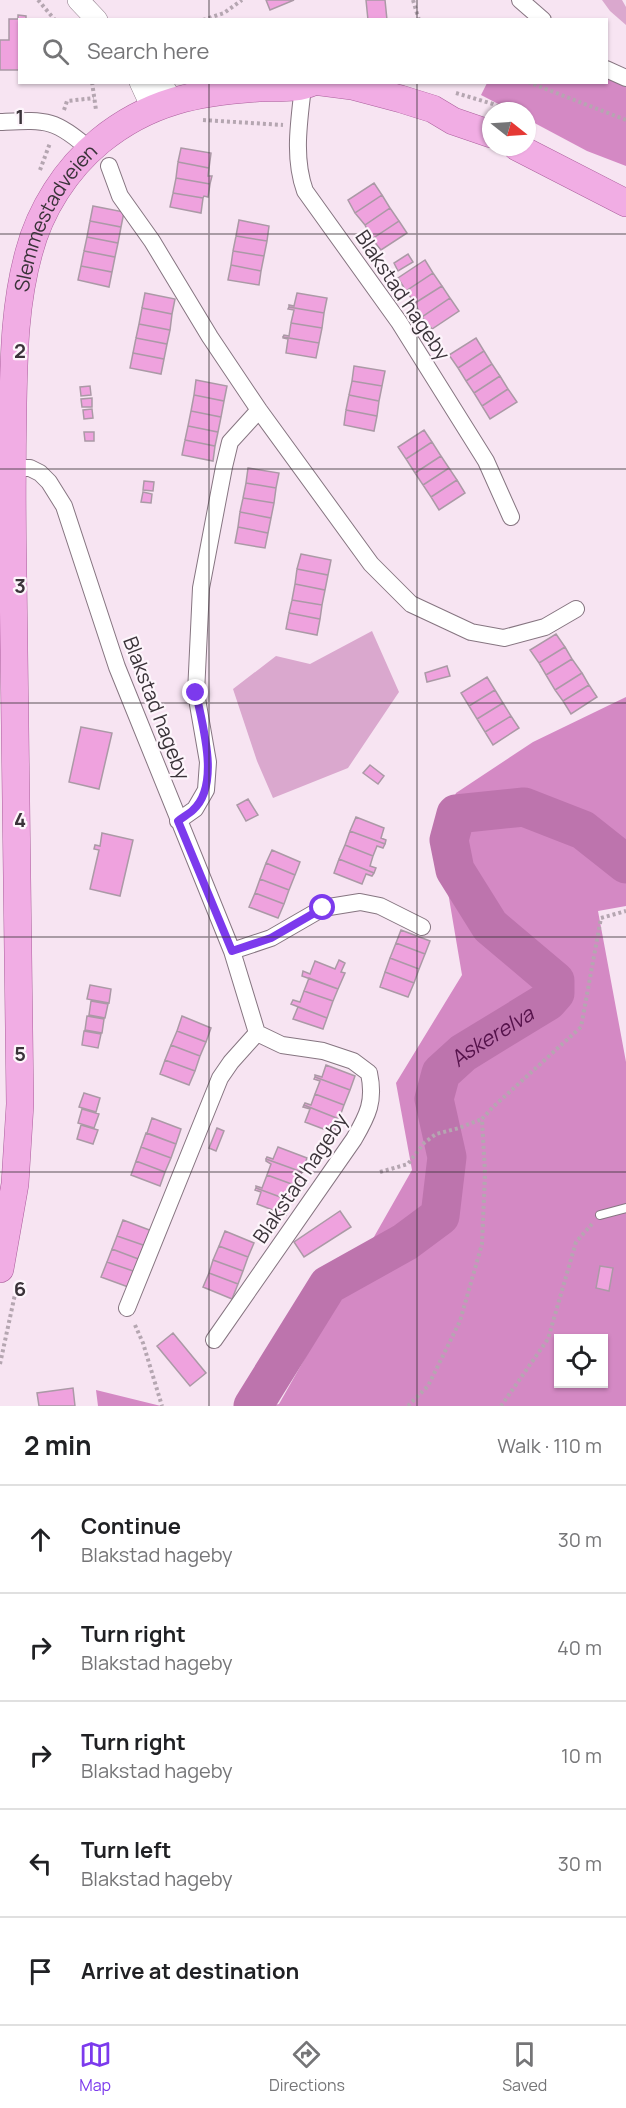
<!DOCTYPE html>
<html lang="en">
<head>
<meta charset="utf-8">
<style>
	:root { --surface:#fff; --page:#f6f6f6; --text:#202124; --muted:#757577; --line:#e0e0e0; --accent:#7c3aed }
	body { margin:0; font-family:Manrope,sans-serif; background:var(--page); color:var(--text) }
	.controls { position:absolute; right:18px; bottom:18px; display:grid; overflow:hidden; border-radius:0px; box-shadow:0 2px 4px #0004 }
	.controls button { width:54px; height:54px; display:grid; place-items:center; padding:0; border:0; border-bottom:2px solid var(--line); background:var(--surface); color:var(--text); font:30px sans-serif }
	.compass { position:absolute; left:482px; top:102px; width:54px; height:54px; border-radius:50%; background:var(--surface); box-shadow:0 2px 4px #0004; rotate:107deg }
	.stop { position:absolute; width:18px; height:18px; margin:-14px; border:4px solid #7c3aed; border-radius:50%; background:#fff }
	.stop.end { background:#7c3aed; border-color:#fff; box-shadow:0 2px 6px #0008 }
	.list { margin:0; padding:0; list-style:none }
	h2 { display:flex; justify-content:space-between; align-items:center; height:78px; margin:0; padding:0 24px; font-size:26px }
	h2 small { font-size:20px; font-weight:400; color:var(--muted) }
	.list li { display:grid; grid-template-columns:39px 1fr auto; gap:18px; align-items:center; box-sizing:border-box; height:108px; padding:0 24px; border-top:2px solid var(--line) }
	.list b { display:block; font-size:22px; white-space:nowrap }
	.list p { margin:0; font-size:20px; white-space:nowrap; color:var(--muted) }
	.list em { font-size:20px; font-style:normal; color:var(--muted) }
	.icon { flex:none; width:33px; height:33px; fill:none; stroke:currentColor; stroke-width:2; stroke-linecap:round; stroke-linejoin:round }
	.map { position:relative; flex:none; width:626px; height:1406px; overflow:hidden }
	.search { position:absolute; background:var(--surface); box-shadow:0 2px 4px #0004; left:18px; right:18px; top:18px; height:66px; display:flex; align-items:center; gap:15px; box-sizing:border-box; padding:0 21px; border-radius:0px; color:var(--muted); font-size:22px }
	.sheet { height:618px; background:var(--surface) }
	nav { display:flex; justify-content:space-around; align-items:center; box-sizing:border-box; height:84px; border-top:2px solid var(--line); background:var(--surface); font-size:16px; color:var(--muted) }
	nav a { display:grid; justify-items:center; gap:3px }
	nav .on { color:var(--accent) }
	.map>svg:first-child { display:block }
</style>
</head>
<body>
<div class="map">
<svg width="626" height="1406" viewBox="0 0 626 1406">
	<rect width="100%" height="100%" fill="#f7e4f2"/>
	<path fill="#daa8ce" d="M602,0h20l4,7v18l-16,-14z
		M372,631l27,61 -51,76 -75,30 -16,-37 -24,-72 43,-33 34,8z"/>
	<path fill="#d489c4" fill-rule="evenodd" d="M607,76l19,11v79l-39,-15 -60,-32v-8h-15l-31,-16 6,-12 119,-1z
		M626,697v209l-28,5 28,151v344h-356l9,-2 133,-234 -16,-87 66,-108 -24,-142 18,-40 77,-51zM558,1338h46v46h-46z
		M96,1390l65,16h-63z"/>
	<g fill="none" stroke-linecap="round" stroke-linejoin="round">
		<path stroke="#bd74ad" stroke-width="39" id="s1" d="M253,1406l75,-121 77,-43 35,-26 7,-59 -13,-58 7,-26 22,-20 85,-52 7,-8v-12l-65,-55 -35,-56 -6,-30 7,-26 68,-7 59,23 43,34"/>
	</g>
	<path fill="#efa2de" stroke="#ab99a6" stroke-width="1.5" d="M266,0h28l-24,10z
		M366,0h19l2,20h-19z
		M18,15l8,1v3h10l-16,1v50h-20v-30h9v-21h9z
		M181,148l30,5 -2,15 -31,-6z
		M178,162l31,6 -1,8h4l-2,8 -34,-6z
		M176,178l34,6 -2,13 -4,-1 -1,2 -30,-5z
		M374,183l8,12 -27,18 -7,-13z
		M173,193l30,5 -2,15 -31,-6z
		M382,195l8,13 -25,17 -10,-12z
		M93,206l31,6 -3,15 -31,-6z
		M390,208l9,13 -27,18 -7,-14z
		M239,220l30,6 -2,15 -31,-5z
		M90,221l31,6 -3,16 -31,-6z
		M399,221l8,12 -26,17 -9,-11z
		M236,236l31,5 -3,15 -31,-5z
		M87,237l31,6 -3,14 -31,-6z
		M84,251l31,6 -3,15 -31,-6z
		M233,251l31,5 -3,15 -30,-6z
		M408,254l5,8 -15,9 -4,-8z
		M425,260l8,13 -27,18 -8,-13z
		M231,265l30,6 -2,14 -31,-5z
		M81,266l31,6 -3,15 -31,-7z
		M433,273l9,13 -27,17 -9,-12z
		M442,286l8,12 -28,19 -7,-14z
		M145,293l30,6 -3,15 -30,-6z
		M297,293l30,5 -3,15 -35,-6v-2l5,1z
		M450,298l9,13 -27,18 -10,-12z
		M289,307l35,6 -2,15 -31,-5 3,-13 -6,-1z
		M142,308l30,6 -2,16 -31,-6z
		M291,323l31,5 -3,15 -36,-6 1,-2 5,1z
		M139,324l31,6 -3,14 -31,-6z
		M283,337l36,6 -3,15 -30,-5 2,-14 -5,-1z
		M136,338l31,6 -3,15 -31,-6z
		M476,338l8,13 -26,17 -9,-13z
		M484,351l8,13 -26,17 -8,-13z
		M133,353l31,6 -3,15 -31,-6z
		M492,364l8,12 -26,17 -8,-12z
		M354,366l31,5 -3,15 -30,-5z
		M500,376l8,13 -26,17 -8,-13z
		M196,380l31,6 -3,15 -30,-6z
		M352,381l30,5 -3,15 -30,-6z
		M90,386l1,9 -10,1 -1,-9z
		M508,389l9,13 -27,17 -8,-13z
		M194,395l30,6 -3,16 -30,-6z
		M349,395l30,6 -2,15 -31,-6z
		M92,398v9h-10l-1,-8z
		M92,409l1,9 -9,1 -1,-9z
		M346,410l31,6 -3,15 -30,-6z
		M191,411l30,6 -3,15 -30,-6z
		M188,426l30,6 -3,14 -30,-6z
		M424,430l8,12 -26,17 -8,-12z
		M84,432h10v9h-9z
		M185,440l30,6 -2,15 -31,-6z
		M432,442l9,14 -26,17 -9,-14z
		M441,456l8,12 -26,17 -8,-12z
		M248,468l31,5 -3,15 -30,-5z
		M449,468l8,12 -26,17 -8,-12z
		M457,480l8,13 -26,17 -8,-13z
		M144,481l10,1 -1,9 -10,-1z
		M246,483l30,5 -2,15 -31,-5z
		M143,492l9,2 -1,9 -10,-1z
		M243,498l31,5 -3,15 -31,-6z
		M240,512l31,6 -3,15 -30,-6z
		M238,527l30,6 -3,15 -30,-5z
		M301,554l30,6 -3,15 -31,-6z
		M297,569l31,6 -3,15 -30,-6z
		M295,584l30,6 -3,15 -30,-5z
		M292,600l30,5 -2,14 -31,-6z
		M289,613l31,6 -3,16 -31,-6z
		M556,634l9,13 -26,16 -9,-13z
		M565,647l7,12 -26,16 -7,-12z
		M572,659l10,14 -27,17 -9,-15z
		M447,666l3,10 -23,6 -2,-9z
		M582,673l7,12 -26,16 -8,-11z
		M487,677l8,13 -26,16 -8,-13z
		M589,685l8,12 -26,17 -8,-13z
		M495,690l8,13 -26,16 -8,-13z
		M503,703l8,13 -26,16 -8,-13z
		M511,716l8,12 -26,17 -8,-13z
		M81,727l31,6 -13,56 -30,-7z
		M370,765l14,11 -6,8 -15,-11z
		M248,799l10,16 -12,6 -9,-16z
		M356,817l28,11 -3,10 5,2 -1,4 -35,-13z
		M350,831l35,13 -2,4 -6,-2 -4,10 -28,-11z
		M102,833l31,7 -13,56 -30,-7 9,-39 -5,-1 1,-4 5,1z
		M345,845l28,11 -3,10 6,2 -2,5 -35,-14z
		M272,850l28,12 -5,13 -29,-12z
		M339,859l35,14 -2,3 -6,-2 -4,10 -28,-11z
		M266,863l29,12 -6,15 -29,-11z
		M260,879l29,11 -5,14 -29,-11z
		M255,893l29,11 -6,14 -29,-11z
		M401,930l29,11 -5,13 -29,-11z
		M396,943l29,11 -6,15 -29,-11z
		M390,958l29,11 -5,14 -29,-11z
		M339,960l6,3 -4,9 4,1 -7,16 -36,-13 1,-5 7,3 5,-13 20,8z
		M385,972l29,11 -6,14 -28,-10z
		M309,978l29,11 -5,12 -29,-10z
		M90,985l21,4 -2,14 -22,-4z
		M304,991l29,10 -6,17 -36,-14 2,-4 7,2z
		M91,1001l17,3 -3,14 -16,-3z
		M298,1007l29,11 -4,11 -30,-10z
		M87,1016l17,3 -2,14 -17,-3z
		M182,1016l29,12 -5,14 -29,-11z
		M84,1031l17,3 -3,14 -16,-3z
		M177,1031l29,11 -6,14 -29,-11z
		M171,1045l29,11 -5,15 -30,-11z
		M165,1060l30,11 -6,14 -29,-11z
		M326,1065l29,11 -5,14 -35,-13v-2l7,2z
		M315,1077l35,13 -6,15 -29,-11 5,-13 -6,-2z
		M84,1093l16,5 -4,14 -17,-5z
		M315,1094l29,11 -5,14 -35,-14 1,-2 6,2z
		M304,1105l35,14 -5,14 -29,-11 5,-13 -7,-2z
		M82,1109l17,5 -5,14 -16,-5z
		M152,1118l29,11 -5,15 -29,-11z
		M81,1125l17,5 -5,14 -16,-5z
		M217,1128l7,3 -8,20 -7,-3z
		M146,1133l30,11 -5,14 -30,-11z
		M141,1147l30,11 -6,14 -29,-11z
		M278,1147l29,11 -5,14 -36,-13 1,-2 6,2z
		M266,1159l36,13 -5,14 -30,-11 4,-11 -5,-3z
		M136,1161l29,11 -5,14 -29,-11z
		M267,1175l30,11 -6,15 -35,-13v-2l6,2z
		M256,1188l35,13 -5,14 -29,-11 4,-12 -6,-2z
		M340,1211l11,16 -47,30 -10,-15z
		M123,1220l29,11 -6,15 -29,-10z
		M225,1231l29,12 -6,14 -29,-11z
		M117,1236l29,10 -5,14 -29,-11z
		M219,1246l29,11 -5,14 -30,-11z
		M112,1249l29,11 -5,12 -29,-10z
		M213,1260l30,11 -5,13 -29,-11z
		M107,1262l29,10 -5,16 -30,-11z
		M600,1266l13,2 -4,23 -13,-3z
		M209,1273l29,11 -6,15 -29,-12z
		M173,1333l33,40 -16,13 -33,-40z
		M73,1388l2,18h-36l-2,-13z"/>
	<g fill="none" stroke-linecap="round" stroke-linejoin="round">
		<g stroke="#867581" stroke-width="10">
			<path id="service" d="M600,1215l26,-7"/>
		</g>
		<g stroke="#867581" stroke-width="18">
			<path id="minor" d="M520,0l23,20
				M606,69l20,9
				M303,87c-4,35 -10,71 2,104l94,131 87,139 25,56
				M0,122c45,-2 55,-4 90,28
				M109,166l11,30 32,45 58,96 49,73 112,154 40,40 60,28 33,6 41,-11 31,-18
				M12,468h18l10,5 9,9 15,24 53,161 115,284 25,82 -26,29 -11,16 -93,230
				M178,821l17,-12 11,-19 2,-28 -12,-69 5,-105 23,-121 6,-25 29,-32
				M232,951l39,-13 52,-30 37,-6 20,4 42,21
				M214,1340l140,-201c14,-24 21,-38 15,-66l-16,-12 -30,-10 -41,-6 -25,-12"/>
		</g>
		<g stroke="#867581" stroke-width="22">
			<path id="tertiary" d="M78,0l19,20
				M140,82l12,26
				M161,82l11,19"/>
		</g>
		<g stroke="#ab5f9c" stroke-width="28">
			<g id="primary">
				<path d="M321,82l31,4 49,13 32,10 20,12 38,13"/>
				<path d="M517,147l109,56"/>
				<path id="s2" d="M0,1269l15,-85 5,-80c-2,-177 -5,-353 -7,-530 -1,-57 -1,-114 0,-171 1,-51 2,-101 16,-151 11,-42 37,-83 71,-111 49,-40 98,-49 159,-53 18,-1 37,2 54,-6"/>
			</g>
		</g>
		<path stroke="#b5a6b1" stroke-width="4" stroke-dasharray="3 3" stroke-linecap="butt" d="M38,0l17,20
			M413,0l6,20
			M203,20l21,-7 18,-13
			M92,82l4,28
			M528,82l98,38
			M456,93l37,11 13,7
			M64,110l3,-9 27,-3
			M203,120l80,5
			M40,170l10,-27
			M380,1172l28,-8 16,-21 12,-9 23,-6 23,-9
			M135,1325l8,18 19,63
			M0,1364l17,-79
			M408,1406l20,-20 32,-65 22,-77 3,-71 -3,-54 11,-12 88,-80 20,-109 25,-7
			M501,1406l47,-67 28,-97 16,-18"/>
		<use href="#service" stroke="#fff" stroke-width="8"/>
		<use href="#minor" stroke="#fff" stroke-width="16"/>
		<use href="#tertiary" stroke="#fff" stroke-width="21"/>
		<use href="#primary" stroke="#f1ade4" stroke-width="27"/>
	</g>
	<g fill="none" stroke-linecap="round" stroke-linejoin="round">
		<path stroke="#7c3aed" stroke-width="8" d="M196,693c6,31 25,92 -3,117 -4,4 -10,7 -15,11l54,130 39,-13 52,-30"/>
	</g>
	<path fill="none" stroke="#3a3339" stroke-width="1.5" stroke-opacity="0.55" d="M209,0v20M417,0v20M209,82v1324M417,82v1324M0,234h626M0,469h626M0,703h626M0,937h626M0,1172h626"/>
	<g text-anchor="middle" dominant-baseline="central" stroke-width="4.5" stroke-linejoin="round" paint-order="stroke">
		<g font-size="20" fill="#3a3339" stroke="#fdf5fb">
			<text stroke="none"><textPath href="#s2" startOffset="1062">Slemmestadveien</textPath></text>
			<text transform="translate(403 295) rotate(56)">Blakstad hageby</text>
			<text transform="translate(157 708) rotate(69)">Blakstad hageby</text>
			<text transform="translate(300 1178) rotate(-56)">Blakstad hageby</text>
		</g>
		<g font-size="21" font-style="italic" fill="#55124b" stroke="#fdf5fb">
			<text stroke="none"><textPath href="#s1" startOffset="483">Askerelva</textPath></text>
		</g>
	</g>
	<g font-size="20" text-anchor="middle" font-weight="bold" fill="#3a3339" stroke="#fdf5fb" stroke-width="4.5" stroke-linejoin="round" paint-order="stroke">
		<text x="20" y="124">1</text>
		<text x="20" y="358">2</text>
		<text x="20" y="593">3</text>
		<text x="20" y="827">4</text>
		<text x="20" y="1061">5</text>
		<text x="20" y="1296">6</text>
	</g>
</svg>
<div class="controls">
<button><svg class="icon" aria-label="locate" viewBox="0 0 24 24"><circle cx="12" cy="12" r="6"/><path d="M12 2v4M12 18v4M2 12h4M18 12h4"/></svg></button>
</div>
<svg class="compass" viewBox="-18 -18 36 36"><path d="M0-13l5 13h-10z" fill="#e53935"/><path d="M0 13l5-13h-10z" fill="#757577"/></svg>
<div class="stop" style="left:323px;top:908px"></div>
<div class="stop end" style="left:196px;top:693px"></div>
<div class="search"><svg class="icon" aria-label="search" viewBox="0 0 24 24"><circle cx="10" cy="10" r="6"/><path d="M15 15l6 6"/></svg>Search here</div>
</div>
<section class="sheet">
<h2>2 min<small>Walk · 110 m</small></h2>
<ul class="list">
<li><svg class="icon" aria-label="ahead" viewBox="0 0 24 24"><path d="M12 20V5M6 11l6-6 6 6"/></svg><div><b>Continue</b><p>Blakstad hageby</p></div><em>30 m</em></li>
<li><svg class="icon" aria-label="right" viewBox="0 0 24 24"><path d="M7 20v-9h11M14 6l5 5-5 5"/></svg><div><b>Turn right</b><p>Blakstad hageby</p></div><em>40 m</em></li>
<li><svg class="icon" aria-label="right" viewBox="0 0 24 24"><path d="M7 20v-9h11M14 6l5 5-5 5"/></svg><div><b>Turn right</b><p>Blakstad hageby</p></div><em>10 m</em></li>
<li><svg class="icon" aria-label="left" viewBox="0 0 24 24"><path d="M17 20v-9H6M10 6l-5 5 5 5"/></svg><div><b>Turn left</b><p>Blakstad hageby</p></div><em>30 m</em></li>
<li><svg class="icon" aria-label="arrive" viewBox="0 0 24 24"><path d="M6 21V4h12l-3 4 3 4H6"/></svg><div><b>Arrive at destination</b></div></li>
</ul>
</section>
<nav>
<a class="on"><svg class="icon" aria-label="map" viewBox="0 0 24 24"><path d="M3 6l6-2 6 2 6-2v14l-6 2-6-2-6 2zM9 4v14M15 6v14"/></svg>Map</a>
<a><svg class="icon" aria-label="directions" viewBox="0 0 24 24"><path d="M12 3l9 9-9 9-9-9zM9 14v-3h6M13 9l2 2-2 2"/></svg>Directions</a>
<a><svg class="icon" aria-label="saved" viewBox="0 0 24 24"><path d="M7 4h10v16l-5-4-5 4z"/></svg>Saved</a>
</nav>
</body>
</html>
